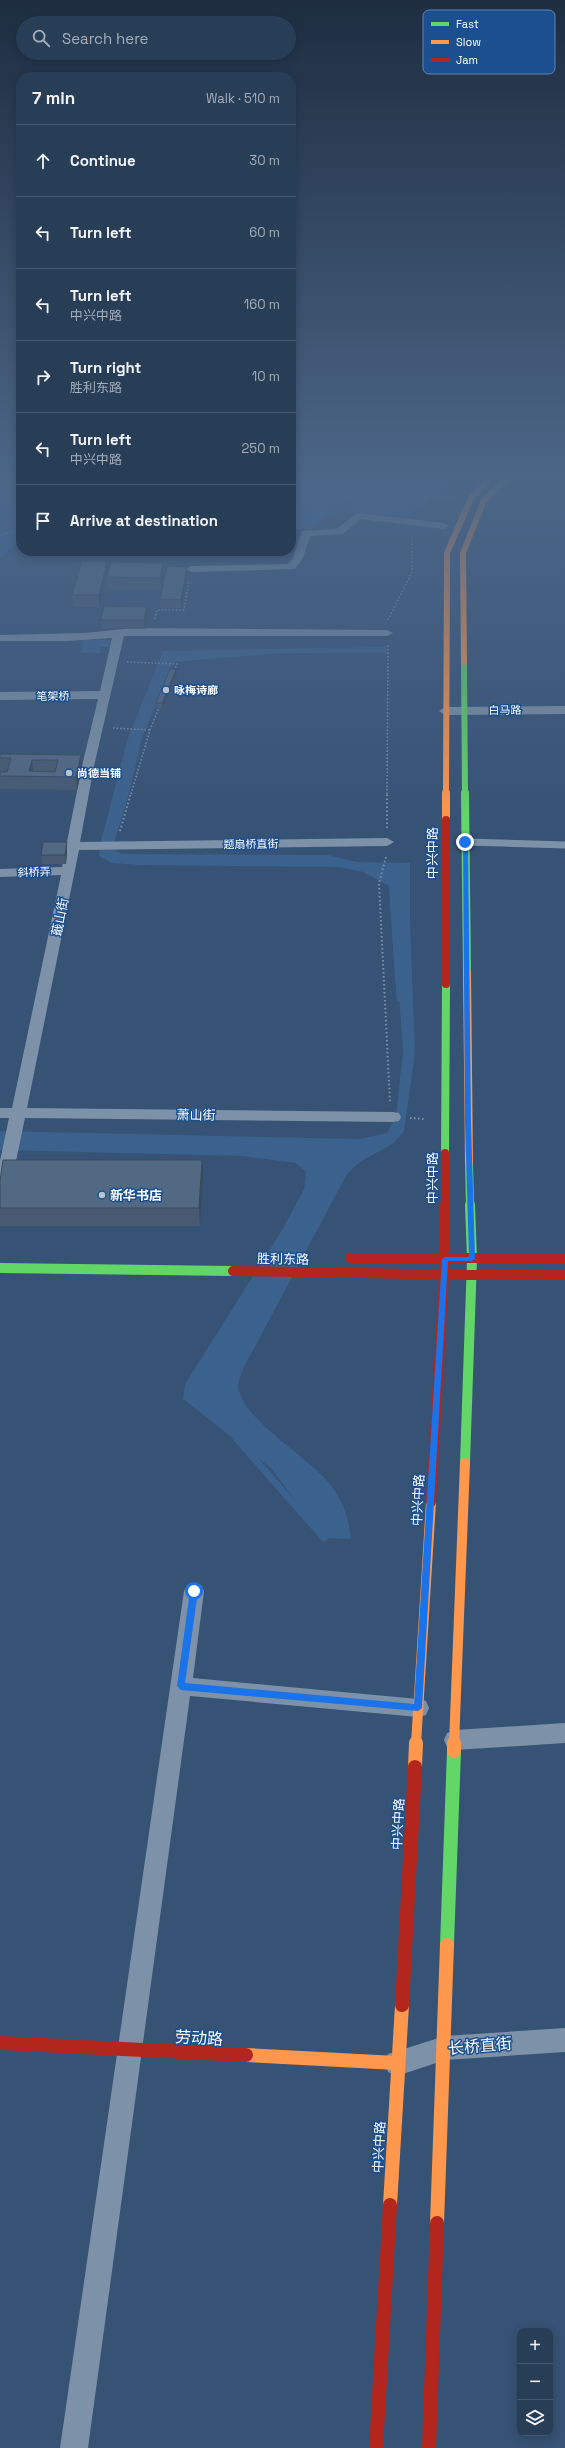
<!DOCTYPE html>
<html lang="en">
<head>
<meta charset="utf-8">
<style>
	:root { --surface:#283e57; --page:#30455d; --text:#f1f3f6; --muted:#a5aeba; --line:#44576d }
	body { margin:0; font-family:"Space Grotesk","Noto Sans SC",sans-serif; background:var(--page); color:var(--text) }
	.controls { position:absolute; right:12px; bottom:12px; display:grid; overflow:hidden; border-radius:8px; box-shadow:0 2px 10px #0003 }
	.controls button { width:36px; height:36px; display:grid; place-items:center; padding:0; border:0; border-bottom:1px solid var(--line); background:var(--surface); color:var(--text); font:20px sans-serif }
	.stop { position:absolute; width:12px; height:12px; margin:-9px; border:3px solid #1a73e8; border-radius:50%; background:#fff }
	.stop.end { background:#1a73e8; border-color:#fff; box-shadow:0 1px 4px #0008 }
	.list { margin:0; padding:0; list-style:none }
	h2 { display:flex; justify-content:space-between; align-items:center; height:52px; margin:0; padding:0 16px; font-size:17px }
	h2 small { font-size:13px; font-weight:400; color:var(--muted) }
	.list li { display:grid; grid-template-columns:26px 1fr auto; gap:12px; align-items:center; box-sizing:border-box; height:72px; padding:0 16px; border-top:1px solid var(--line) }
	.list b { display:block; font-size:15px; white-space:nowrap }
	.list p { margin:0; font-size:13px; white-space:nowrap; color:var(--muted) }
	.list em { font-size:13px; font-style:normal; color:var(--muted) }
	.icon { flex:none; width:22px; height:22px; fill:none; stroke:currentColor; stroke-width:2; stroke-linecap:round; stroke-linejoin:round }
	.map { position:relative; flex:none; width:565px; height:2448px; overflow:hidden }
	.search { position:absolute; background:var(--surface); box-shadow:0 2px 10px #0003; left:16px; top:16px; width:280px; height:44px; display:flex; align-items:center; gap:10px; box-sizing:border-box; padding:0 14px; border-radius:22px; color:var(--muted); font-size:15px }
	.panel { position:absolute; background:var(--surface); box-shadow:0 2px 10px #0003; left:16px; top:72px; width:280px; height:484px; border-radius:16px }
	.map>svg:first-child { display:block }
</style>
</head>
<body>
<div class="map">
<svg width="565" height="2448" viewBox="0 0 565 2448">
	<rect width="100%" height="100%" fill="#365274"/>
	<path fill="#2f66a5" d="M0,480h21v59l-21,20z
		M291,480h162l-45,36 -73,-5 -30,18 -14,1z"/>
	<path fill="#3b618d" d="M83,640h27l-1,7h-8l-1,6h-20z
		M386,647v6h-101l-112,9 -31,76 -13,56 -14,46v10l7,4 206,1 29,7 53,1v56l5,134 -11,78 -10,12 -34,19 -13,12 -105,197c-1,4 -4,11 -4,15 4,35 75,73 95,102 11,15 16,32 18,51l-28,-1 -51,-69 -89,-70 2,-15 97,-154 22,-41 2,-17 -10,-9 -54,-7 -242,-6v-19l359,8 28,-6 9,-17 7,-65 -12,-164 -28,-15 -23,-5 -202,-2 -26,-2 -13,-7 2,-15 27,-103 35,-87z"/>
	<g fill="none" stroke-linecap="round" stroke-linejoin="round">
		<path stroke="#3b618d" stroke-width="5" d="M391,882l8,117"/>
		<path stroke="#3b618d" stroke-width="7" d="M236,1438l88,100"/>
		<path stroke="#7d92a8" stroke-width="1.5" stroke-dasharray="1.5 2" stroke-linecap="butt" d="M316,499l71,-4 68,3
			M0,535l21,-6
			M155,619l2,-9h27l5,-30
			M388,620l24,-48v-37
			M127,662l50,2 -3,7
			M113,728l37,2
			M131,794l19,-64 10,-25
			M387,794l1,-149"/>
		<path stroke="#7d92a8" stroke-width="2" stroke-dasharray="1.5 2.5" stroke-linecap="butt" d="M387,828v-35
			M120,831l11,-38
			M386,857l-7,26 11,219
			M410,1118l15,1"/>
		<path stroke="#7d92a8" stroke-width="7" d="M465,842l100,3"/>
		<path fill="#7d92a8" fill-rule="evenodd" d="M358,513l86,10 5,3 -5,3 -84,-10 -17,15 -33,2 -7,22 -8,11 -104,3 -5,-3 5,-3 97,-2 5,-6 9,-27 34,-2z
			M134,628l253,2 6,3 -6,3h-263l-30,130 -14,76 307,-4 7,4 -7,4 -308,4 -52,258 366,4 6,1 2,4 -2,4 -6,1 -368,-4 -17,81 -2,4 -6,2v-44l9,-43h-9v-10h12l49,-233 -61,2v-8l62,-2 20,-101 16,-67 -98,1v-8l100,-1 12,-53 -45,3h-67v-6l84,-2z
			M565,706v8l-120,1 -6,-4 6,-4z
			M194,1583l7,2 3,6 -11,87 225,21 8,2 3,7 -3,7 -8,2 -228,-21 -102,752h-28l124,-857 3,-6z
			M565,1723v20l-110,7 -8,-3 -3,-7 3,-7 8,-3z
			M565,2028v24l-120,8 -48,16 -9,-4 -4,-9 4,-9 57,-18z"/>
		<path stroke="#63d668" stroke-width="6" d="M464,662l1,132"/>
		<path stroke="#63d668" stroke-width="8" d="M465,793l2,179
			M445,1153l1,-169
			M469,1163l1,43"/>
		<path stroke="#63d668" stroke-width="10" d="M0,1268l233,3
			M465,1463l7,-204 -2,-54"/>
		<path stroke="#63d668" stroke-width="14" d="M447,1945l7,-194"/>
		<path stroke="#ff974d" stroke-width="6" d="M464,662l-1,-109 21,-53 21,-20
			M446,794l1,-241 24,-55 18,-18"/>
		<path stroke="#ff974d" stroke-width="8" d="M446,820v-27
			M467,972l2,191"/>
		<path stroke="#ff974d" stroke-width="10" d="M416,1744l15,-242
			M454,1744l11,-281"/>
		<path stroke="#ff974d" stroke-width="14" d="M454,1751v-8
			M415,1767l1,-24
			M246,2055l151,8
			M390,2205l12,-200
			M437,2223l10,-278"/>
		<path stroke="#b3261e" stroke-width="8" d="M446,820v164
			M445,1153v53"/>
		<path stroke="#b3261e" stroke-width="10" d="M350,1258h215
			M233,1271l238,4 94,-1
			M431,1502l14,-243v-54"/>
		<path stroke="#b3261e" stroke-width="14" d="M402,2005l13,-238
			M0,2043l246,12
			M376,2448l14,-243
			M429,2448l8,-225"/>
	</g>
	<path fill="#475a72" d="M163,563l1,11 -3,16 -53,-1 -1,-12z
		M108,573l-9,34h-26l-1,-12z
		M187,575l-6,33h-21v-9z
		M148,615l-3,14 -43,-1 -1,-8z
		M177,674l-15,34 -6,-1v-4z
		M0,754l81,1 1,13 -5,22 -77,-1v-17h7l1,-1h-8v1z
		M67,851l-1,13h-24l-1,-9z
		M203,1178l-3,48h-200v-18z"/>
	<path fill="#394a5c" d="M107,562l1,11 -9,34v-12z
		M163,563l1,11 -3,16 -1,-12z
		M187,567v8l-6,33v-8z
		M147,607l1,8 -3,14 -1,-9z
		M176,669l1,5 -15,34v-5z
		M81,755l1,13 -5,22 -1,-13z
		M32,760l1,12 -4,-1z
		M67,842v9l-1,13 -1,-9z
		M202,1160l1,18 -3,48 -1,-18z"/>
	<path fill="#526984" stroke="#394a5c" fill-rule="evenodd" d="M82,561l25,1 -8,33h-27z
		M111,562l52,1 -3,15 -53,-1z
		M167,566l20,1 -6,33 -21,-1z
		M104,606l43,1 -3,13h-43z
		M170,669h6l-14,34h-6z
		M0,754l81,1 -5,22 -76,-1v-4h7l4,-14h-11zM32,760h26l-3,12 -26,-1z
		M43,842h24l-2,13h-24z
		M3,1160h199l-3,48h-199v-27z"/>
	<linearGradient id="sky" x2="0" y2="1"><stop stop-color="#1e2d40"/><stop offset="0.58" stop-color="#4c6688"/><stop offset="1" stop-color="#4c6688" stop-opacity="0"/></linearGradient>
	<rect width="565" height="823" fill="url(#sky)"/>
	<path fill="#1a73e8" d="M465,840l3,2 3,281 4,136 -3,2h-24l-26,447 -4,3 -237,-21 -4,-4 13,-95 4,-3 4,3 -13,92 229,21 28,-445 3,-2h24l-4,-134 -2,-281z"/>
	<g fill="#b9c2ce" stroke="#1b4f8f" stroke-width="1.5">
		<circle cx="166" cy="690" r="4"/>
		<circle cx="69" cy="773" r="4"/>
		<circle cx="102" cy="1195" r="4"/>
	</g>
	<g text-anchor="middle" dominant-baseline="central" stroke-width="3" stroke-linejoin="round" paint-order="stroke">
		<g font-size="11" font-weight="bold" fill="#fff" stroke="#1b4f8f" text-anchor="start">
			<text x="174" y="690">咏梅诗廊</text>
			<text x="77" y="773">尚德当铺</text>
		</g>
		<g font-size="11" fill="#fff" stroke="#1b4f8f">
			<text transform="translate(53 696) rotate(-1)">笔架桥</text>
			<text transform="translate(505 710) rotate(-1)">白马路</text>
			<text transform="translate(251 844) rotate(-1)">题扇桥直街</text>
			<text transform="translate(34 872) rotate(-2)">斜桥弄</text>
		</g>
		<g font-size="13" fill="#fff" stroke="#1b4f8f">
			<text transform="translate(432 853) rotate(-90)">中兴中路</text>
			<text transform="translate(60 917) rotate(-79)">蕺山街</text>
			<text transform="translate(196 1115) rotate(1)">萧山街</text>
			<text transform="translate(432 1178) rotate(-90)">中兴中路</text>
			<text transform="translate(283 1259) rotate(1)">胜利东路</text>
			<text transform="translate(418 1500) rotate(-87)">中兴中路</text>
			<text transform="translate(398 1824) rotate(-87)">中兴中路</text>
			<text transform="translate(379 2147) rotate(-87)">中兴中路</text>
		</g>
		<g font-size="13" font-weight="bold" fill="#fff" stroke="#1b4f8f" text-anchor="start">
			<text x="110" y="1195">新华书店</text>
		</g>
		<g font-size="16" fill="#fff" stroke="#1b4f8f">
			<text transform="translate(199 2038) rotate(3)">劳动路</text>
			<text transform="translate(480 2046) rotate(-5)">长桥直街</text>
		</g>
	</g>
	<rect x="423" y="10" width="132" height="64" rx="6" fill="#1b4f8f" stroke="#5f84b1" stroke-width="1"/>
	<rect x="431" y="22" width="18" height="4" fill="#63d668"/>
	<rect x="431" y="40" width="18" height="4" fill="#ff974d"/>
	<rect x="431" y="58" width="18" height="4" fill="#b3261e"/>
	<g font-size="11" fill="#fff">
		<text x="456" y="28">Fast</text>
		<text x="456" y="46">Slow</text>
		<text x="456" y="64">Jam</text>
	</g>
</svg>
<div class="controls">
<button>+</button>
<button>−</button>
<button><svg class="icon" aria-label="layers" viewBox="0 0 24 24"><path d="M12 4l9 5-9 5-9-5zM3 14l9 5 9-5"/></svg></button>
</div>
<div class="stop" style="left:194px;top:1591px"></div>
<div class="stop end" style="left:465px;top:842px"></div>
<div class="search"><svg class="icon" aria-label="search" viewBox="0 0 24 24"><circle cx="10" cy="10" r="6"/><path d="M15 15l6 6"/></svg>Search here</div>
<section class="panel">
<h2>7 min<small>Walk · 510 m</small></h2>
<ul class="list">
<li><svg class="icon" aria-label="ahead" viewBox="0 0 24 24"><path d="M12 20V5M6 11l6-6 6 6"/></svg><div><b>Continue</b></div><em>30 m</em></li>
<li><svg class="icon" aria-label="left" viewBox="0 0 24 24"><path d="M17 20v-9H6M10 6l-5 5 5 5"/></svg><div><b>Turn left</b></div><em>60 m</em></li>
<li><svg class="icon" aria-label="left" viewBox="0 0 24 24"><path d="M17 20v-9H6M10 6l-5 5 5 5"/></svg><div><b>Turn left</b><p>中兴中路</p></div><em>160 m</em></li>
<li><svg class="icon" aria-label="right" viewBox="0 0 24 24"><path d="M7 20v-9h11M14 6l5 5-5 5"/></svg><div><b>Turn right</b><p>胜利东路</p></div><em>10 m</em></li>
<li><svg class="icon" aria-label="left" viewBox="0 0 24 24"><path d="M17 20v-9H6M10 6l-5 5 5 5"/></svg><div><b>Turn left</b><p>中兴中路</p></div><em>250 m</em></li>
<li><svg class="icon" aria-label="arrive" viewBox="0 0 24 24"><path d="M6 21V4h12l-3 4 3 4H6"/></svg><div><b>Arrive at destination</b></div></li>
</ul>
</section>
</div>
</body>
</html>
